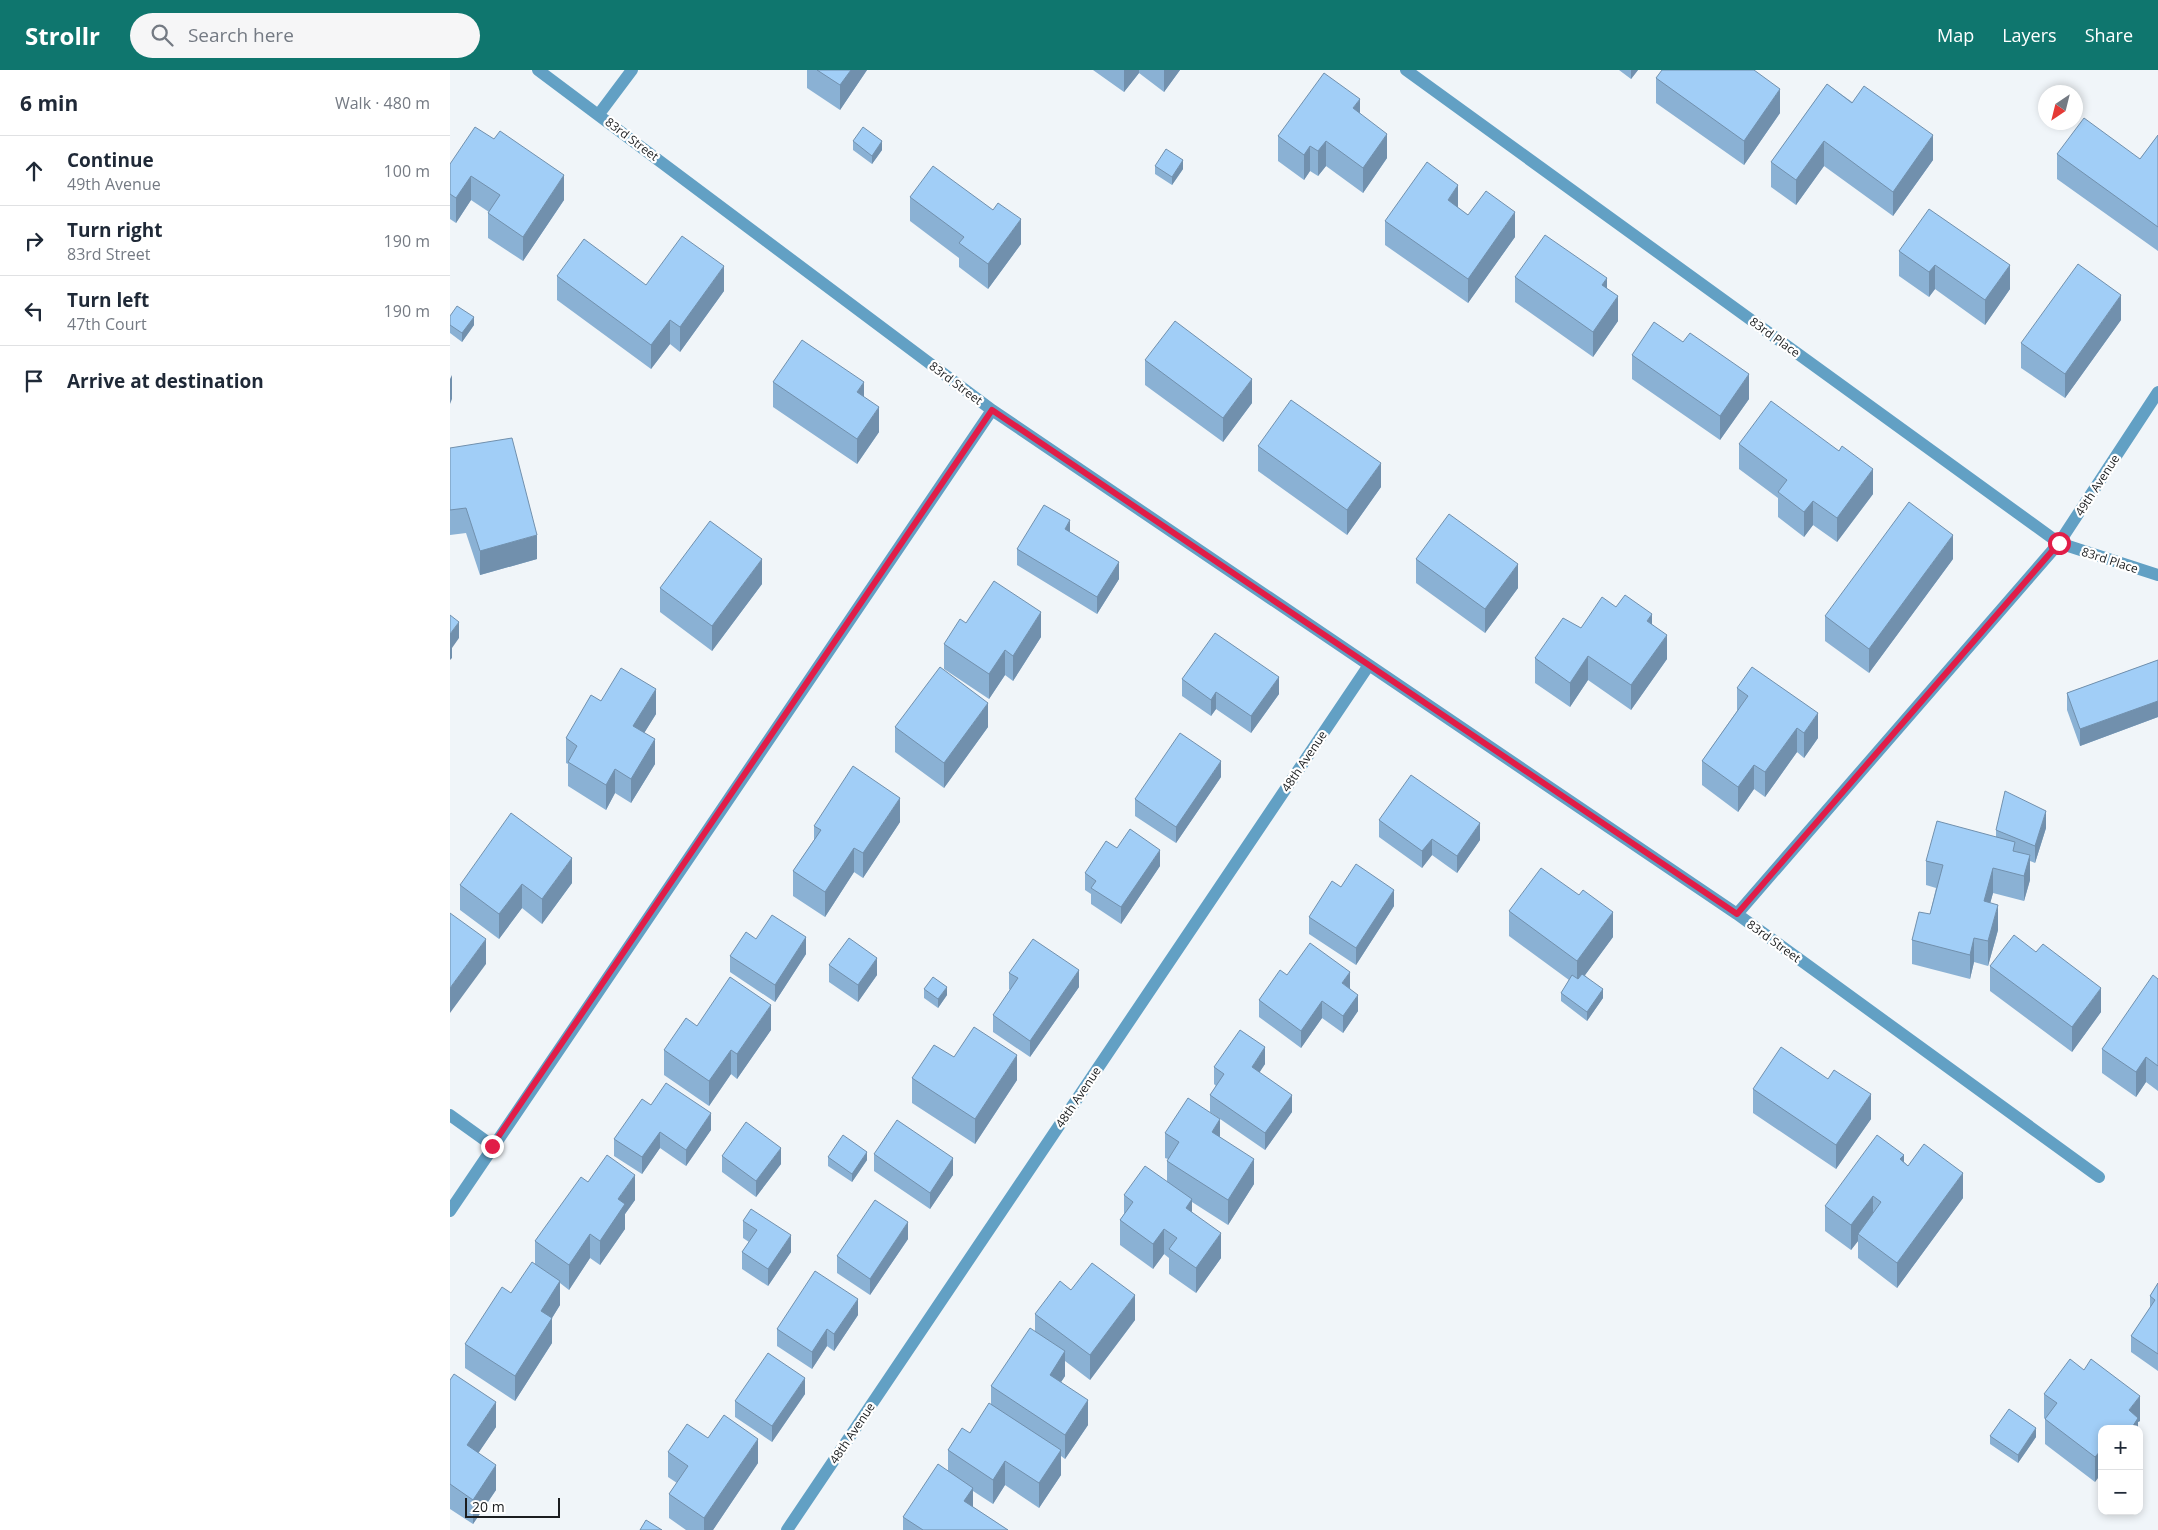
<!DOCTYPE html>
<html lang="en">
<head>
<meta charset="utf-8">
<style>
	:root { --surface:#fff; --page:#f6f6f7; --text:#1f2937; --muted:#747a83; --line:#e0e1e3; --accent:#0f766e }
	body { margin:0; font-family:"Open Sans",sans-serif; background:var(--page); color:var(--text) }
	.controls { position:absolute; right:15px; bottom:15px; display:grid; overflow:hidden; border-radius:10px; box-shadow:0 2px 8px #0003 }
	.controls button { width:45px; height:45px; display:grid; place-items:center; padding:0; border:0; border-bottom:1px solid var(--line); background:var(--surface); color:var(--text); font:25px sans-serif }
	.compass { position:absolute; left:1588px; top:15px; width:45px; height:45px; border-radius:50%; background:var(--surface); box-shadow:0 2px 8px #0003; rotate:215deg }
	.scale { position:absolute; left:15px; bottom:12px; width:95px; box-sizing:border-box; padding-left:5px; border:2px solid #1b1d1f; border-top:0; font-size:14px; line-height:18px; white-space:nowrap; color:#1b1d1f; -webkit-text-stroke:4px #fff; paint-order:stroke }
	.stop { position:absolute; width:15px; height:15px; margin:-11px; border:4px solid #e11d48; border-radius:50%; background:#fff }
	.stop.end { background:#e11d48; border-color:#fff; box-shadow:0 1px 5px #0008 }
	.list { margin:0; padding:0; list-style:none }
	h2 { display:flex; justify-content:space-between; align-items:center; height:65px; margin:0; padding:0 20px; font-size:21px }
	h2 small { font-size:16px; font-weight:400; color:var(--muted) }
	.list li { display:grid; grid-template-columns:32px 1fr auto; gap:15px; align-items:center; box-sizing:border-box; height:70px; padding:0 20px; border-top:1px solid var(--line) }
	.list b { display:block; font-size:19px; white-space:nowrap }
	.list p { margin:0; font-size:16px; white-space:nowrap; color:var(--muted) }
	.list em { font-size:16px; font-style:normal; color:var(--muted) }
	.icon { flex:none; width:28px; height:28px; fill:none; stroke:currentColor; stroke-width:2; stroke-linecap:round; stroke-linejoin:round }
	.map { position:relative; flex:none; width:1708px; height:1460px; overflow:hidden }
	header { display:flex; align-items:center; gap:30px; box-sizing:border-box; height:70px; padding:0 25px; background:var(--accent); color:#fff }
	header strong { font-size:24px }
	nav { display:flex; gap:28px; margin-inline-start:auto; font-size:18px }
	.search { width:350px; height:45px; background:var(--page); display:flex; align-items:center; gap:12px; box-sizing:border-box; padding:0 18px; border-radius:28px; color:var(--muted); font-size:19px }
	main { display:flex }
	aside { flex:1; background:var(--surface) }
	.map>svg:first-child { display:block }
</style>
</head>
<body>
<header>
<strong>Strollr</strong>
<div class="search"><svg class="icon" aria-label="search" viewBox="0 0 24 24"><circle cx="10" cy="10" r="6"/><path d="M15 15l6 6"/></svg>Search here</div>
<nav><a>Map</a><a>Layers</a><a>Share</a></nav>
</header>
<main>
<aside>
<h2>6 min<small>Walk · 480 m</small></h2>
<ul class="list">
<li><svg class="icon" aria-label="ahead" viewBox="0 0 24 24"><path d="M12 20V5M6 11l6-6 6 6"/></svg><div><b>Continue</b><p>49th Avenue</p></div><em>100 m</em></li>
<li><svg class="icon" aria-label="right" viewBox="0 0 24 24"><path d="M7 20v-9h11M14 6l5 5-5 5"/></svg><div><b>Turn right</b><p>83rd Street</p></div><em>190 m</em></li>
<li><svg class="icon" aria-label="left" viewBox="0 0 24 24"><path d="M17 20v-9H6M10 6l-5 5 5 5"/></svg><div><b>Turn left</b><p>47th Court</p></div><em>190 m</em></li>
<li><svg class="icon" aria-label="arrive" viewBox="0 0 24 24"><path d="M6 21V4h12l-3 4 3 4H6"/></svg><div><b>Arrive at destination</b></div></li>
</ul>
</aside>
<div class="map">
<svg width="1708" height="1460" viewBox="0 0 1708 1460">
	<rect width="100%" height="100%" fill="#f0f5f9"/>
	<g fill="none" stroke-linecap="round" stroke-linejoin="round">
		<path stroke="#62a0c4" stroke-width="12" d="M88,0l454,340 745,504 362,263
			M956,0l653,473 99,32
			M149,44l33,-44
			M1287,844l322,-371 99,-151
			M0,1045l43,31
			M0,1141l542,-801
			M337,1460l582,-865"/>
	</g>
	<path fill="#8ab1d4" d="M357,0h60l-27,40 -33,-22z
		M643,0h87l-16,22 -25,-19 -15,19z
		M1169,0h19l-7,9z
		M1206,8l124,35 -36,52 -88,-62z
		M1377,14l106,76 -40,56 -69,-50 -28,39 -25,-18v-25z
		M910,43l27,45 -24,35 -37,-27 -8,10 -8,-5 -6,9 -26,-19v-25z
		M1708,65v116l-101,-72v-25l83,5z
		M403,71l29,9 -10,14 -19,-14z
		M0,94l114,36 -41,61 -35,-23v-25l1,-1 -18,-12 -15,23 -6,-4z
		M705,96l28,3 -11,16 -17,-11z
		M460,127l111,47 -33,45 -29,-22v-9l-49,-37z
		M1008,138l10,7 47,22 -47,66 -83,-58v-24z
		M1449,181l111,38 -25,36 -50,-36 -6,8 -30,-21z
		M107,206l89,9 78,6 -44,61 -10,-8 -19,25 -94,-69z
		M1065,207l92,12 11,32 -25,36 -78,-55z
		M0,246l24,9 -12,17 -12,-9z
		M1671,250l-56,78 -44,-30v-25z
		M1233,272l66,57 -29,41 -88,-61v-24z
		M695,290l107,43 -29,39 -78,-57z
		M323,312l91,15 15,35 -22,32 -84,-57z
		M1289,374l134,50 -36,48 -24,-17 -9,12 -26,-20v-19l-39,-29z
		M808,376l123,41 -34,48 -89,-64z
		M0,378l87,111 -57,16 -14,-42 -16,2z
		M567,479l102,30 -22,35 -80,-49z
		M966,489l102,29 -33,45 -69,-50z
		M1503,489l-84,114 -44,-32v-25z
		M312,514l-50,67 -52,-39v-24z
		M1166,537l36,17 15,35 -36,51 -43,-30 -18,27 -35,-24v-25l46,-30z
		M516,553l75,14 -28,44 -8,-6 -16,24 -45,-30v-25z
		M1708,590v57l-78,29 -13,-36v-17z
		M732,609l97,15 -28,39 -35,-24 -5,7 -29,-20z
		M1287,618l81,50 -14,20 -7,-6 -32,45 -11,-8 -16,23 -36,-27v-24l35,-50z
		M151,631l55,13 -12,19 11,31 -24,39 -16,-10 -9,17 -38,-24v-22l-2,-1v-25z
		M445,657h93l-44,61 -49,-36z
		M771,707l-45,66 -41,-27v-17z
		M929,750l101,20 -23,33 -25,-18 -10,13 -43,-31z
		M450,752l-37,56 -9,-6 -29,45 -32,-21v-25l21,-31v-14z
		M1596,758l-11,35 -5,-2v19l-6,21 -31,-8 -3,10 8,27 -10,36 -14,-4 -4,17 -58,-15v-24l18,-26 6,-26 -10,-3v-24l70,-24v-7z
		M667,778l43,18 -39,58 -30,-20v-10l-6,-4v-17z
		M122,813l-30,41 -20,-16 -23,31 -39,-29v-25z
		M891,817l53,19 -38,59 -47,-31v-17z
		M1059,841l104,26 -28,38 18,23 -16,23 -26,-20v-8l8,-13 -60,-44z
		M306,869l50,15 -31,48 -45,-30v-16z
		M379,895l48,10 -19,27 -29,-20z
		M1540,896l111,46 -29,40 -82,-61z
		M559,903l70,14 -49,70 -37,-25v-17l17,-25 -1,-1z
		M837,905l63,13 8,23 -15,22 -21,-15 -21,30 -42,-31v-17z
		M1708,909v112l-12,-9 -10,15 -34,-24v-24z
		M474,919l23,6 -9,13 -14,-10z
		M247,956l74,4 -34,49 -6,-5 -22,32 -45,-31v-25z
		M504,987l63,23 -42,64 -63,-41v-25z
		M815,994l-6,8 33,40 -27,38 -55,-38v-17l6,-9 -2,-2v-17z
		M1303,1019l118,30 -35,50 -83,-56z
		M201,1035l60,25 -25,36 -26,-18 -18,26 -28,-18v-17z
		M715,1063l55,4 34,47 -26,41 -36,-23v10l29,46 -25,35 -27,-19v-16l-5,-4 -11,15 -33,-24v-25l4,-6v-19l43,-13v-21l1,-2 -3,-1z
		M424,1084l79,21 -23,34 -56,-38z
		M272,1086l59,8 -25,33 -34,-25z
		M378,1087l39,3 -15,22 -24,-16z
		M1454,1092l4,4 55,32 -66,90 -39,-30v-17l-7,9 -26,-19v-25z
		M138,1112l47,18 -10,14v15l-25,36 -10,-7 -21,32 -9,-7v22l-8,13v25l-37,58 -50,-33v-24l46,-51 24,-29v-23z
		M293,1151l48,31 -23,34 -26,-17v-17l7,-10 -6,-4z
		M458,1169l-38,56 -33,-22v-17z
		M1708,1213v88l-27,-19v-16l19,-28v-12z
		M621,1220l64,30 -45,60 -25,-19v15l-4,6 27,43 -23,34 -4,-3v19l-22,33 -34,-23 -12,19 -20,-13v16l35,23h-105v-13l45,-46v-21l22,-17 21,-28v-19l44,-55v-17z
		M408,1245l-24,36 -7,-5 -15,23 -35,-23v-17z
		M0,1310l46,47 -18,26 18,37 -23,34 -23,-15z
		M355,1324l-33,48 -37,-25v-16z
		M1594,1324l96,27 -2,1v7h-36l-7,53 -50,-38v-25l-1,-1z
		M1540,1366l46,1 -18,26 -28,-19z
		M258,1368l50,25 -45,67h-27l-17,-12v-24l8,-11 -9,-6v-25z"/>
	<path fill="#7190ad" d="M401,0h16l-27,40v-25z
		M674,0h15v3l-15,19z
		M714,0h16l-16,22z
		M1181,0h7l-7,9z
		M1330,19v24l-36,52v-24z
		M910,29v25l-7,-16z
		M937,64v24l-24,35v-25z
		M1483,65v25l-40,56v-24z
		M432,71v9l-10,14v-8z
		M876,71v25l-8,10v-25z
		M1374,71v25l-28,39v-25z
		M860,76v25l-6,9v-25z
		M733,90v9l-11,16v-8z
		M114,105v25l-41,61v-24z
		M21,106v24l-15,23v-25z
		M1008,115v25l-10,-10z
		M1065,142v25l-47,66v-24z
		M571,149v25l-33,45v-25z
		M1485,195v24l-6,8v-25z
		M1560,195v24l-25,36v-25z
		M274,196v25l-44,61v-25z
		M1157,208v25l-5,-18z
		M1671,225v25l-56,78v-24z
		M1168,226v25l-25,36v-25z
		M24,247v8l-12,17v-9z
		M220,250v24l-19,25v-24z
		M1299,304v25l-29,41v-24z
		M2,305v24l-2,5v-25z
		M802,309v24l-29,39v-24z
		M414,312v25l-7,-15z
		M429,337v25l-22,32v-25z
		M931,393v24l-34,48v-25z
		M1423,399v25l-36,48v-24z
		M1363,431v24l-9,12v-25z
		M620,450v17l-5,-8z
		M87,465v24l-57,16v-24z
		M1503,465v24l-84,114v-24z
		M312,489v25l-50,67v-25z
		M669,492v17l-22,35v-17z
		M1068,494v24l-33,45v-24z
		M591,542v25l-28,44v-25z
		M1202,544v25l-5,-18z
		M9,552v16l-7,10v10l-2,2v-26z
		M1217,565v24l-36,51v-25z
		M555,580v25l-16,24v-25z
		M1138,586v24l-18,27v-24z
		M829,607v17l-28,39v-17z
		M206,619v25l-23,37v-25z
		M766,622v17l-5,7v-16z
		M1708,631v16l-78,29v-17z
		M538,633v24l-44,61v-25z
		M1368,643v25l-14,20v-25z
		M1347,658v24l-32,45v-25z
		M205,669v25l-24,39v-24z
		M771,691v16l-45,66v-16z
		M1304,695v24l-16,23v-25z
		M165,699v24l-9,17v-25z
		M450,728v24l-37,56v-25z
		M1596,741v17l-11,35v-17z
		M1030,753v17l-23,33v-17z
		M982,769v16l-10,13v-17z
		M404,778v24l-29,45v-25z
		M710,780v16l-39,58v-17z
		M1580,785v25l-6,21v-25z
		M122,788v25l-30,41v-25z
		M1543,798v25l-9,33v-25z
		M72,814v24l-23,31v-25z
		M944,820v16l-38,59v-17z
		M1548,835v25l-10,36v-25z
		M1163,842v25l-36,49v-25z
		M356,867v17l-31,48v-17z
		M1524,868v24l-4,17v-24z
		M36,869v25l-36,49v-25z
		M427,888v17l-19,27v-17z
		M629,900v17l-49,70v-16z
		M900,902v17l-8,-6z
		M497,917v8l-9,13v-9z
		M1651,918v24l-29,40v-25z
		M1153,919v9l-16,23v-9z
		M908,925v16l-15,22v-17z
		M872,931v17l-21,30v-17z
		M321,935v25l-34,49v-25z
		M815,977v17l-13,20v-17z
		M281,980v24l-22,32v-25z
		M567,985v25l-42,64v-25z
		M1696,987v25l-10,15v-25z
		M1421,1024v25l-35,50v-24z
		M842,1025v17l-27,38v-17z
		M261,1043v17l-25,36v-16z
		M770,1049v25l-8,-12z
		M210,1062v16l-18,26v-17z
		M331,1078v16l-25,33v-16z
		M417,1082v8l-15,22v-8z
		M1454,1085v24l-4,-20z
		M503,1088v17l-23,34v-16z
		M804,1089v25l-26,41v-25z
		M1513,1103v25l-66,90v-25z
		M185,1105v25l-10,14v15l-25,36v-24l18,-42z
		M1423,1126v25l-15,13v7l-7,9v-25z
		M742,1129v25l-6,-16z
		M458,1152v17l-38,56v-16z
		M714,1159v25l-11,15v-25z
		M771,1163v25l-25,35v-25z
		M140,1164v24l-21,32v-25z
		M341,1165v17l-23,34v-17z
		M110,1211v24l-8,13v25l-37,58v-25l26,-65z
		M685,1225v25l-45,60v-25z
		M408,1229v16l-24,36v-17z
		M377,1259v17l-15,23v-17z
		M615,1281v25l-15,23v-24z
		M355,1308v16l-33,48v-16z
		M1690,1326v25l-2,1v7h-9v-19z
		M638,1330v25l-23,34v-24z
		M46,1332v25l-29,43v-25z
		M1586,1358v9l-18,26v-8z
		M308,1369v24l-45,67h-9v-12z
		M1652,1379v24l-7,9v-25z
		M611,1380v25l-22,33v-25z
		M555,1391v24l-12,19v-24z
		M46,1395v25l-23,34v-24z
		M523,1418v25l-9,-12z"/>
	<path fill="#a1cef7" stroke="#7190ad" d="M367,0h34l-11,15z
		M1212,0h92l26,19 -36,52 -88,-63z
		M874,3l36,26 -7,9 34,26 -24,34 -37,-27 -8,10 -8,-5 -6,9 -26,-19z
		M1377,14l25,19 12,-17 69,49 -40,57 -69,-51 -28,39 -25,-18z
		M1634,48l56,41 18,-24v92l-101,-73z
		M25,57l19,12 6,-8 64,44 -41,62 -35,-24 12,-18 -29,-19 -15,22 -6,-4v-30z
		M413,57l19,14 -10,15 -19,-15z
		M716,79l17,11 -11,17 -17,-11z
		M977,92l31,23 -10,15 20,15 18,-24 29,21 -47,67 -83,-58z
		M483,96l60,44 5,-7 23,16 -33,45 -29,-21 5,-6 -54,-40z
		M1479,139l81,56 -25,35 -50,-35 -6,7 -30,-21z
		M1095,165l62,43 -5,7 16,11 -25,36 -78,-55z
		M232,166l42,30 -44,61 -10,-7 -19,25 -94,-69 27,-37 62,46z
		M1628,194l43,31 -56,79 -44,-31z
		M7,236l17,11 -12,16 -12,-8v-9z
		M725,251l77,58 -29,39 -78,-58z
		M1204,252l29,20 7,-9 59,41 -29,42 -88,-61z
		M352,270l62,42 -7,10 22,15 -22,32 -84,-57z
		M841,330l90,63 -34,47 -89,-64z
		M1321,331l68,50 3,-5 31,23 -36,49 -24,-17 -9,11 -26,-20 9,-12 -48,-36z
		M62,368l25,97 -57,16 -14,-43 -16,2v-62z
		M1459,432l44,33 -84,114 -44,-33z
		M594,435l26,15 -5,9 54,33 -22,35 -80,-48z
		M999,444l69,50 -33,45 -69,-50z
		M260,451l52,38 -50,67 -52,-38z
		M544,511l47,31 -28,44 -8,-6 -16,24 -45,-30 16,-25 6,4z
		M1175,525l27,19 -5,7 20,14 -36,50 -43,-29 -18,27 -35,-25 28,-40 18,10 21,-31 14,10z
		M0,545l9,7 -9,12z
		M765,563l64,44 -28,39 -35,-24 -5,8 -29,-21z
		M1708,590v41l-78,28 -13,-36z
		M490,597l48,36 -44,60 -49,-36z
		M1302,597l66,46 -14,20 -7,-5 -32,44 -11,-7 -16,22 -36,-26 46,-65 -11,-8z
		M171,598l35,21 -23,37 22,13 -24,40 -16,-10 -9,16 -38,-23 9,-16 -11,-8 25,-43 10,6z
		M730,663l41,28 -45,66 -41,-28z
		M403,696l47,32 -37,55 -9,-5 -29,44 -32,-21 28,-41 -7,-4z
		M961,705l69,48 -23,33 -25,-17 -10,12 -43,-31z
		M1555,721l41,20 -11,35 -39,-16z
		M61,743l61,45 -30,41 -20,-15 -23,30 -39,-29z
		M1487,751l78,21 -2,9 17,4 -6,21 -31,-8 -9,33 14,4 -10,36 -14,-3 -4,17 -58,-15 7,-28 11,2 13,-49 -17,-4z
		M680,759l30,21 -39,57 -30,-19 5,-7 -11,-8 21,-32 11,7z
		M906,794l38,26 -38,58 -47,-31 23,-36 9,6z
		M1091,798l38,27 4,-5 30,22 -36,49 -68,-50z
		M0,843l36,26 -36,49z
		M322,845l34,22 -31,48 -45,-29 16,-24 10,7z
		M1564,865l22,17 7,-8 58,44 -29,39 -82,-61z
		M399,868l28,20 -19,27 -29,-20z
		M583,869l46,31 -49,71 -37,-26 25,-37 -9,-5z
		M860,873l40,29 -8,11 16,12 -15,21 -21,-15 -21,30 -42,-31 21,-30 7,5z
		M1132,904l21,15 -16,23 -26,-19 11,-18 6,4z
		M1703,905l5,4v87l-12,-9 -10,15 -34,-23z
		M280,907l41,28 -34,49 -6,-4 -22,31 -45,-31 22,-32 11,8z
		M483,907l14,10 -9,12 -14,-10z
		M524,957l43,28 -42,64 -63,-41 22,-33 20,12z
		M790,960l25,17 -13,20 40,28 -27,38 -55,-38 14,-21 -10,-7z
		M1331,977l47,32 6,-9 37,24 -35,51 -83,-56z
		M216,1013l45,30 -25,37 -26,-18 -18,25 -28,-18 28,-40 9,6z
		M738,1028l32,21 -8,13 42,27 -26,41 -61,-39 12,-19 -14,-9z
		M447,1050l56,38 -23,35 -56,-39z
		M296,1052l35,26 -25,33 -34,-25z
		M393,1065l24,17 -15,22 -24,-17z
		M1427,1065l27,20 -4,4 8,7 16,-22 39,29 -66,90 -39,-29 23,-32 -8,-6 -22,29 -26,-19z
		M157,1085l28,20 -17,24 7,5 -25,37 -10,-7 -21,31 -34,-24 46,-64 7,5z
		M695,1096l47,33 -6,9 35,25 -25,35 -27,-19 8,-11 -13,-9 -11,15 -33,-24 13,-18 -9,-7z
		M425,1130l33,22 -38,57 -33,-23z
		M301,1139l40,26 -23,34 -26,-17 15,-22 -14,-9z
		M82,1192l28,19 -19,30 11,7 -37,58 -50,-32 37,-57 9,6z
		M642,1193l43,32 -45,60 -55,-41 25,-33 11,9z
		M365,1201l43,28 -24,35 -7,-5 -15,23 -35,-23z
		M1708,1213v71l-27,-18 24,-36 -5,-4z
		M580,1258l35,23 -15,24 38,25 -23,35 -74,-49z
		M318,1283l37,25 -33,48 -37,-25z
		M1620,1289l14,11 7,-11 49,37 -11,14 9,8 -7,11h-29v20l-7,8 -50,-38 12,-16 -13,-9z
		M4,1304l42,28 -29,43 29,20 -23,35 -23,-16v-104z
		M539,1333l72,47 -22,33 -34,-22 -12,19 -45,-30 14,-22 8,5z
		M1559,1339l27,19 -18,27 -28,-19z
		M274,1345l34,24 -54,79 -35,-24 19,-28 -20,-14 19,-28 21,14z
		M488,1394l35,24 -9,13 44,29h-85l-20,-13z
		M196,1450l16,10h-22z"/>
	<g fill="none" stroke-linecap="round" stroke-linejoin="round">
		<path stroke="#e11d48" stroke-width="6" d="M42,1076l500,-736 745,504 322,-371"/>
	</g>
	<g text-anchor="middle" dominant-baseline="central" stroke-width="4.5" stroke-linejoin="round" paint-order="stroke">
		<g font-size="12" fill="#1b1d1f" stroke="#fff">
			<text transform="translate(182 69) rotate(37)">83rd Street</text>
			<text transform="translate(1325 267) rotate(36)">83rd Place</text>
			<text transform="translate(506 313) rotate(37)">83rd Street</text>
			<text transform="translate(1647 415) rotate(-57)">49th Avenue</text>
			<text transform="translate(1660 490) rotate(18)">83rd Place</text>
			<text transform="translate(854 691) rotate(-56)">48th Avenue</text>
			<text transform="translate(1324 871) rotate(36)">83rd Street</text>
			<text transform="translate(628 1027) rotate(-56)">48th Avenue</text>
			<text transform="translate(402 1363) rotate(-56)">48th Avenue</text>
		</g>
	</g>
</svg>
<div class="controls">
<button>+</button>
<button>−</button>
</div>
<svg class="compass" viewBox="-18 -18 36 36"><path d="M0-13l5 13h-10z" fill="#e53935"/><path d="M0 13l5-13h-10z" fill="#747a83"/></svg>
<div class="scale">20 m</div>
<div class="stop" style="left:1609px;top:473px"></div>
<div class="stop end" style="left:42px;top:1076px"></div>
</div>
</main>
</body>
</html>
